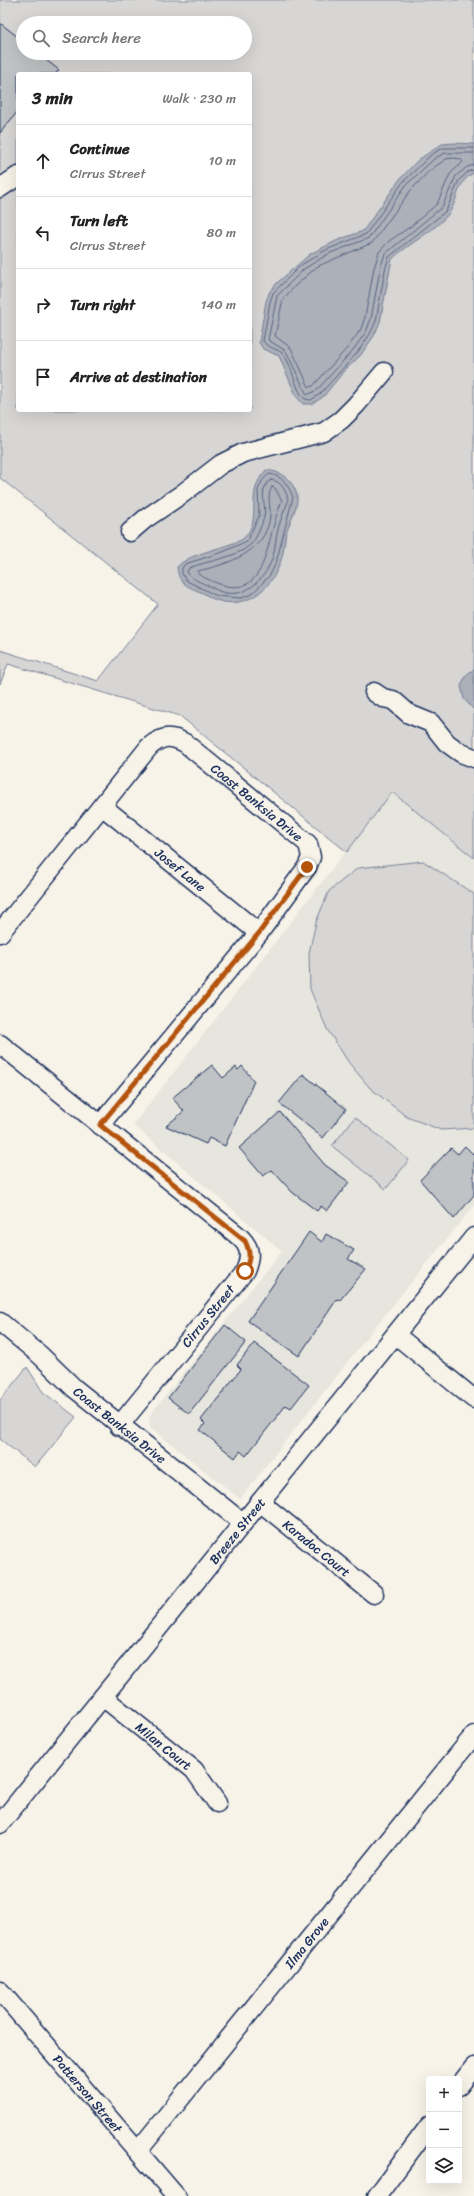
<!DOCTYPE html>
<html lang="en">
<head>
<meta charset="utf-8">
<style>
	:root { --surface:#fff; --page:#f2f2f2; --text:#222; --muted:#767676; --line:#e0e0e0 }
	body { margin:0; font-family:Sriracha,sans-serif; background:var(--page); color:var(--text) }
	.controls { position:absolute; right:12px; bottom:12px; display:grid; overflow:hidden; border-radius:4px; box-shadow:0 4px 16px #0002 }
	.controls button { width:36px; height:36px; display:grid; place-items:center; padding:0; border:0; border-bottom:1px solid var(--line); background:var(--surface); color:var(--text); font:20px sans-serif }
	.stop { position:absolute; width:12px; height:12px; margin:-9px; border:3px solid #b45309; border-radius:50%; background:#fff }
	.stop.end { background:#b45309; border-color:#fff; box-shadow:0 1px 4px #0008 }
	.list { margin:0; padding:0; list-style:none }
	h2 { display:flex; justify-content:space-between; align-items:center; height:52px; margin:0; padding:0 16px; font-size:17px }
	h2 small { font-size:13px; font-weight:400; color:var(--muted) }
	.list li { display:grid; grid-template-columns:26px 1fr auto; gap:12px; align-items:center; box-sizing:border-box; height:72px; padding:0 16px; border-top:1px solid var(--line) }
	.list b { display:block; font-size:15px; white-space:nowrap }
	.list p { margin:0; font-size:13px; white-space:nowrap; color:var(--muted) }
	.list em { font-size:13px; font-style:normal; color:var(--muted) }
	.icon { flex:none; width:22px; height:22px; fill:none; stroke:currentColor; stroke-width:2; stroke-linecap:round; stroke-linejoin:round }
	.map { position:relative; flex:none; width:474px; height:2196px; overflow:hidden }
	.search { position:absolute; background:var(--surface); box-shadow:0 4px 16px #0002; left:16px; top:16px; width:236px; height:44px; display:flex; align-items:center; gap:10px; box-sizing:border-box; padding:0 14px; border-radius:22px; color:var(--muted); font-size:15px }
	.panel { position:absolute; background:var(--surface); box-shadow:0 4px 16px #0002; left:16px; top:72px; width:236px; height:340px; border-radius:4px }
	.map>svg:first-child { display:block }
</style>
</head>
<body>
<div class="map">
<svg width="474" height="2196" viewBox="0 0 474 2196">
	<rect width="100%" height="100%" fill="#f7f3e8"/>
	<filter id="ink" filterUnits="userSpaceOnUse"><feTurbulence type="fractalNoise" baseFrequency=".025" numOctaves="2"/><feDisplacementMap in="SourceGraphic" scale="8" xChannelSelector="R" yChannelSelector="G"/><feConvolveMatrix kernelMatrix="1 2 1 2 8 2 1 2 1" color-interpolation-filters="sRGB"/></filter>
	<g filter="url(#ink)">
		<path fill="#e6e5de" d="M392,792l82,66v348l-100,122 -134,171 -90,-72 -1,-11 133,-165 -149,-126z"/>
		<path fill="#d7d6d4" stroke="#798299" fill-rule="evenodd" d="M0,0h474v858l-82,-66 -45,60 -167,-136 -172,-52 -8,20v-34l98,31 60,-77 -158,-126zM23,23h222v30h-222zM18,74h232v336h-232z
			M423,861l51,33v234l-33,2 -34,-13 -37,-29 -21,-25 -22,-34 -17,-40 -1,-36 7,-31 13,-31 29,-23z
			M355,1117l54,43 -23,29 -54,-43z
			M27,1367l16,25 33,25 -41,50 -35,-28v-39z"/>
		<path fill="#acb0b9" stroke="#727c95" d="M454,143l20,1v29c-16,7 -16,26 -24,39 -12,17 -42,32 -58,47l-12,63 -6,14 -14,20 -16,15 -21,26 -11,7h-9l-7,-8 -17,-40 -16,-7 -4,-7 7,-41 4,-10 7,-8 33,-29 28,-14 25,-9 37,-52 18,-19 24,-16z
			M266,470c15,1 27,10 31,25 2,11 -8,28 -11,38 -2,10 -2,20 -6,30 -9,27 -35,47 -64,37 -5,-1 -9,-5 -13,-7 -15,-6 -25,-9 -26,-26 11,-13 40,-17 56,-24 3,-1 9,-3 11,-5 20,-21 -1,-43 22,-68z
			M474,669v41l-10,-11 -3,-13 5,-11z"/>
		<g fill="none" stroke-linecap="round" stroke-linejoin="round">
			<path stroke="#556382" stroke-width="1" d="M474,148h-31l-11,6 -29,28 -37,52 -40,16 -25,15 -28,28 -3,9 -7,39c5,7 13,7 19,12 12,13 11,34 23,46l6,1 9,-6 37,-41 13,-19 6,-13 9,-51 4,-13 57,-46 13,-31 10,-9 5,-1
				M474,153h-29l-10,5 -29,27 -37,53 -41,16 -24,15 -27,27 -9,44 18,11 21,44 10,-5 36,-40 13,-18 5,-13 9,-50 5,-15 57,-47 14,-31 11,-9 7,-2
				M454,158l7,1 2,3 -13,12 -13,30 -27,23 -21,14 -10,11 -5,16 -9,49 -4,12 -12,17 -36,40 -4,1 -18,-39 -16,-12 8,-37 14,-15 21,-18 54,-23 39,-53 18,-19 17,-12z
				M269,474c13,1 19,11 24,23l-17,66 -6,12 -18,19 -11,4 -24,-2 -30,-15 -5,-7v-6l3,-4 38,-12 24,-11 12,-25 -1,-26 4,-9z
				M271,480c10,0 17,13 17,22 -5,11 -9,21 -11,32 -2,9 -2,19 -6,28 -10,23 -33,41 -58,26 -9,-5 -20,-7 -26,-16l2,-4c17,-7 47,-10 61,-23 6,-5 12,-20 14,-28 3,-13 -7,-28 7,-37z
				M272,487l3,1 7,13c-20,44 -11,115 -84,73v-3c30,-7 67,-18 72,-54 1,-11 -4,-20 2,-30z"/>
		</g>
		<path fill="#c0c3c5" stroke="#1b2f5e" d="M0,23l23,18v12h14l22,17 -4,4h-37v37l-18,22z
			M212,1065l11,13 13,-11 2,3 4,-4 12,15 -29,65 -16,-8 -3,6 -40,-18 18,-15 -12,-13z
			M303,1074l43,35 -23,29 -44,-35z
			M280,1112l45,53 24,17 -22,29 -6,-5 -4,5 -25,-19 -20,-22 -9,6 -24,-28z
			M465,1146l8,8 1,-2v43l-20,24 -34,-39 31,-32 7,6z
			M309,1232l13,10 4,-8 28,16 -6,9 18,10 -26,31 -3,-1 -38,57 -51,-35z
			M225,1325l21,17 -57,72 -21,-16z
			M254,1343l55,42 -18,23 -5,-3 -40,51 -6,-5 -5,7 -35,-28 5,-6 -4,-4 40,-51 -4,-4z"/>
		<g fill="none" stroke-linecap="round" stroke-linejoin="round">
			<g stroke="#1b2f5e" stroke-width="21">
				<g id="minor">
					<path d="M0,188l18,-12"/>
					<path d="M130,532l15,-13 37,-25 39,-30 22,-11 81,-21 17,-12 15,-15 28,-33"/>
					<path d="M374,692l9,6 10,2 16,14 22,9 16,20 14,10 13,5"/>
					<path id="s1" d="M102,806l157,127"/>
					<path id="s2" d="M0,933l149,-186c13,-11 21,-12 36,-4l123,101 3,13 -4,10 -48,66 -159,192"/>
					<path d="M0,1044l236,190c14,11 16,20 9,37l-126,155"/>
					<path id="s3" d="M0,1322l40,33 34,33 169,135"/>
					<path d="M396,1335l78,64"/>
					<path id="s4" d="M260,1502l114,92"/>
					<path id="s5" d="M103,1697l91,73 23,33"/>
					<path id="s6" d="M0,1824l474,-587"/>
					<path id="s7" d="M0,1991l176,205"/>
					<path d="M459,2086l15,-19"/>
					<path id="s8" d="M138,2151l336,-416"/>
					<path d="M377,2196l52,-70"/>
				</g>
			</g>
			<use href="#minor" stroke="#f7f3e8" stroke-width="18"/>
		</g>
	</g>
	<g fill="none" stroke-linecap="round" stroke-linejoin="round" filter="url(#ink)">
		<path stroke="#b45309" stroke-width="5" d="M245,1271c5,-12 6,-18 0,-30l-145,-116 159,-192 48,-66"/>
	</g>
	<g text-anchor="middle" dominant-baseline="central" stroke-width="3.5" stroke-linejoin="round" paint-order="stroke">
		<g font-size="13" fill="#1b2f5e" stroke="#f7f3e8">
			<text stroke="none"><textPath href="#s2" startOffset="371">Coast Banksia Drive</textPath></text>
			<text stroke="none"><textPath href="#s1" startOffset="101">Josef Lane</textPath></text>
			<text transform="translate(208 1316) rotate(-51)">Cirrus Street</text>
			<text stroke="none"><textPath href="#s3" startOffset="158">Coast Banksia Drive</textPath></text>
			<text stroke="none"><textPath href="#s6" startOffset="377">Breeze Street</textPath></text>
			<text stroke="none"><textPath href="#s4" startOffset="73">Karadoc Court</textPath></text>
			<text stroke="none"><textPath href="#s5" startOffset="78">Milan Court</textPath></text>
			<text stroke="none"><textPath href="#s8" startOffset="268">Ilma Grove</textPath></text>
			<text stroke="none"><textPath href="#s7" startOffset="135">Patterson Street</textPath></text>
		</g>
	</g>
</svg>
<div class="controls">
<button>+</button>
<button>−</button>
<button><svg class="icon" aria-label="layers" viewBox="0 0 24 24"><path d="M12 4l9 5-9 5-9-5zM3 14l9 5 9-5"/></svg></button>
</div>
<div class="stop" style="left:245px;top:1271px"></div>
<div class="stop end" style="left:307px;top:867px"></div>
<div class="search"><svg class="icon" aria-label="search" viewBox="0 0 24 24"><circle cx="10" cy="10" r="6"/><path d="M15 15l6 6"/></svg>Search here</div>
<section class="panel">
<h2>3 min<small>Walk · 230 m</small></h2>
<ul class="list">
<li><svg class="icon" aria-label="ahead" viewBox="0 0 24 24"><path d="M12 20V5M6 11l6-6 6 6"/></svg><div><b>Continue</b><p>Cirrus Street</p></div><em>10 m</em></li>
<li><svg class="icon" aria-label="left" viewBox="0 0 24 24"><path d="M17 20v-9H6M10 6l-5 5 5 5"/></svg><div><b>Turn left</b><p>Cirrus Street</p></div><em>80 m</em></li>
<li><svg class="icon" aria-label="right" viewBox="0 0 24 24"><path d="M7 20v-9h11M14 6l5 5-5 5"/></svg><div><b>Turn right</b></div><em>140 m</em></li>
<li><svg class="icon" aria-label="arrive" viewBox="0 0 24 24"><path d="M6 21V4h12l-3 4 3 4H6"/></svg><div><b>Arrive at destination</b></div></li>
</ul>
</section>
</div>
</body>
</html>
